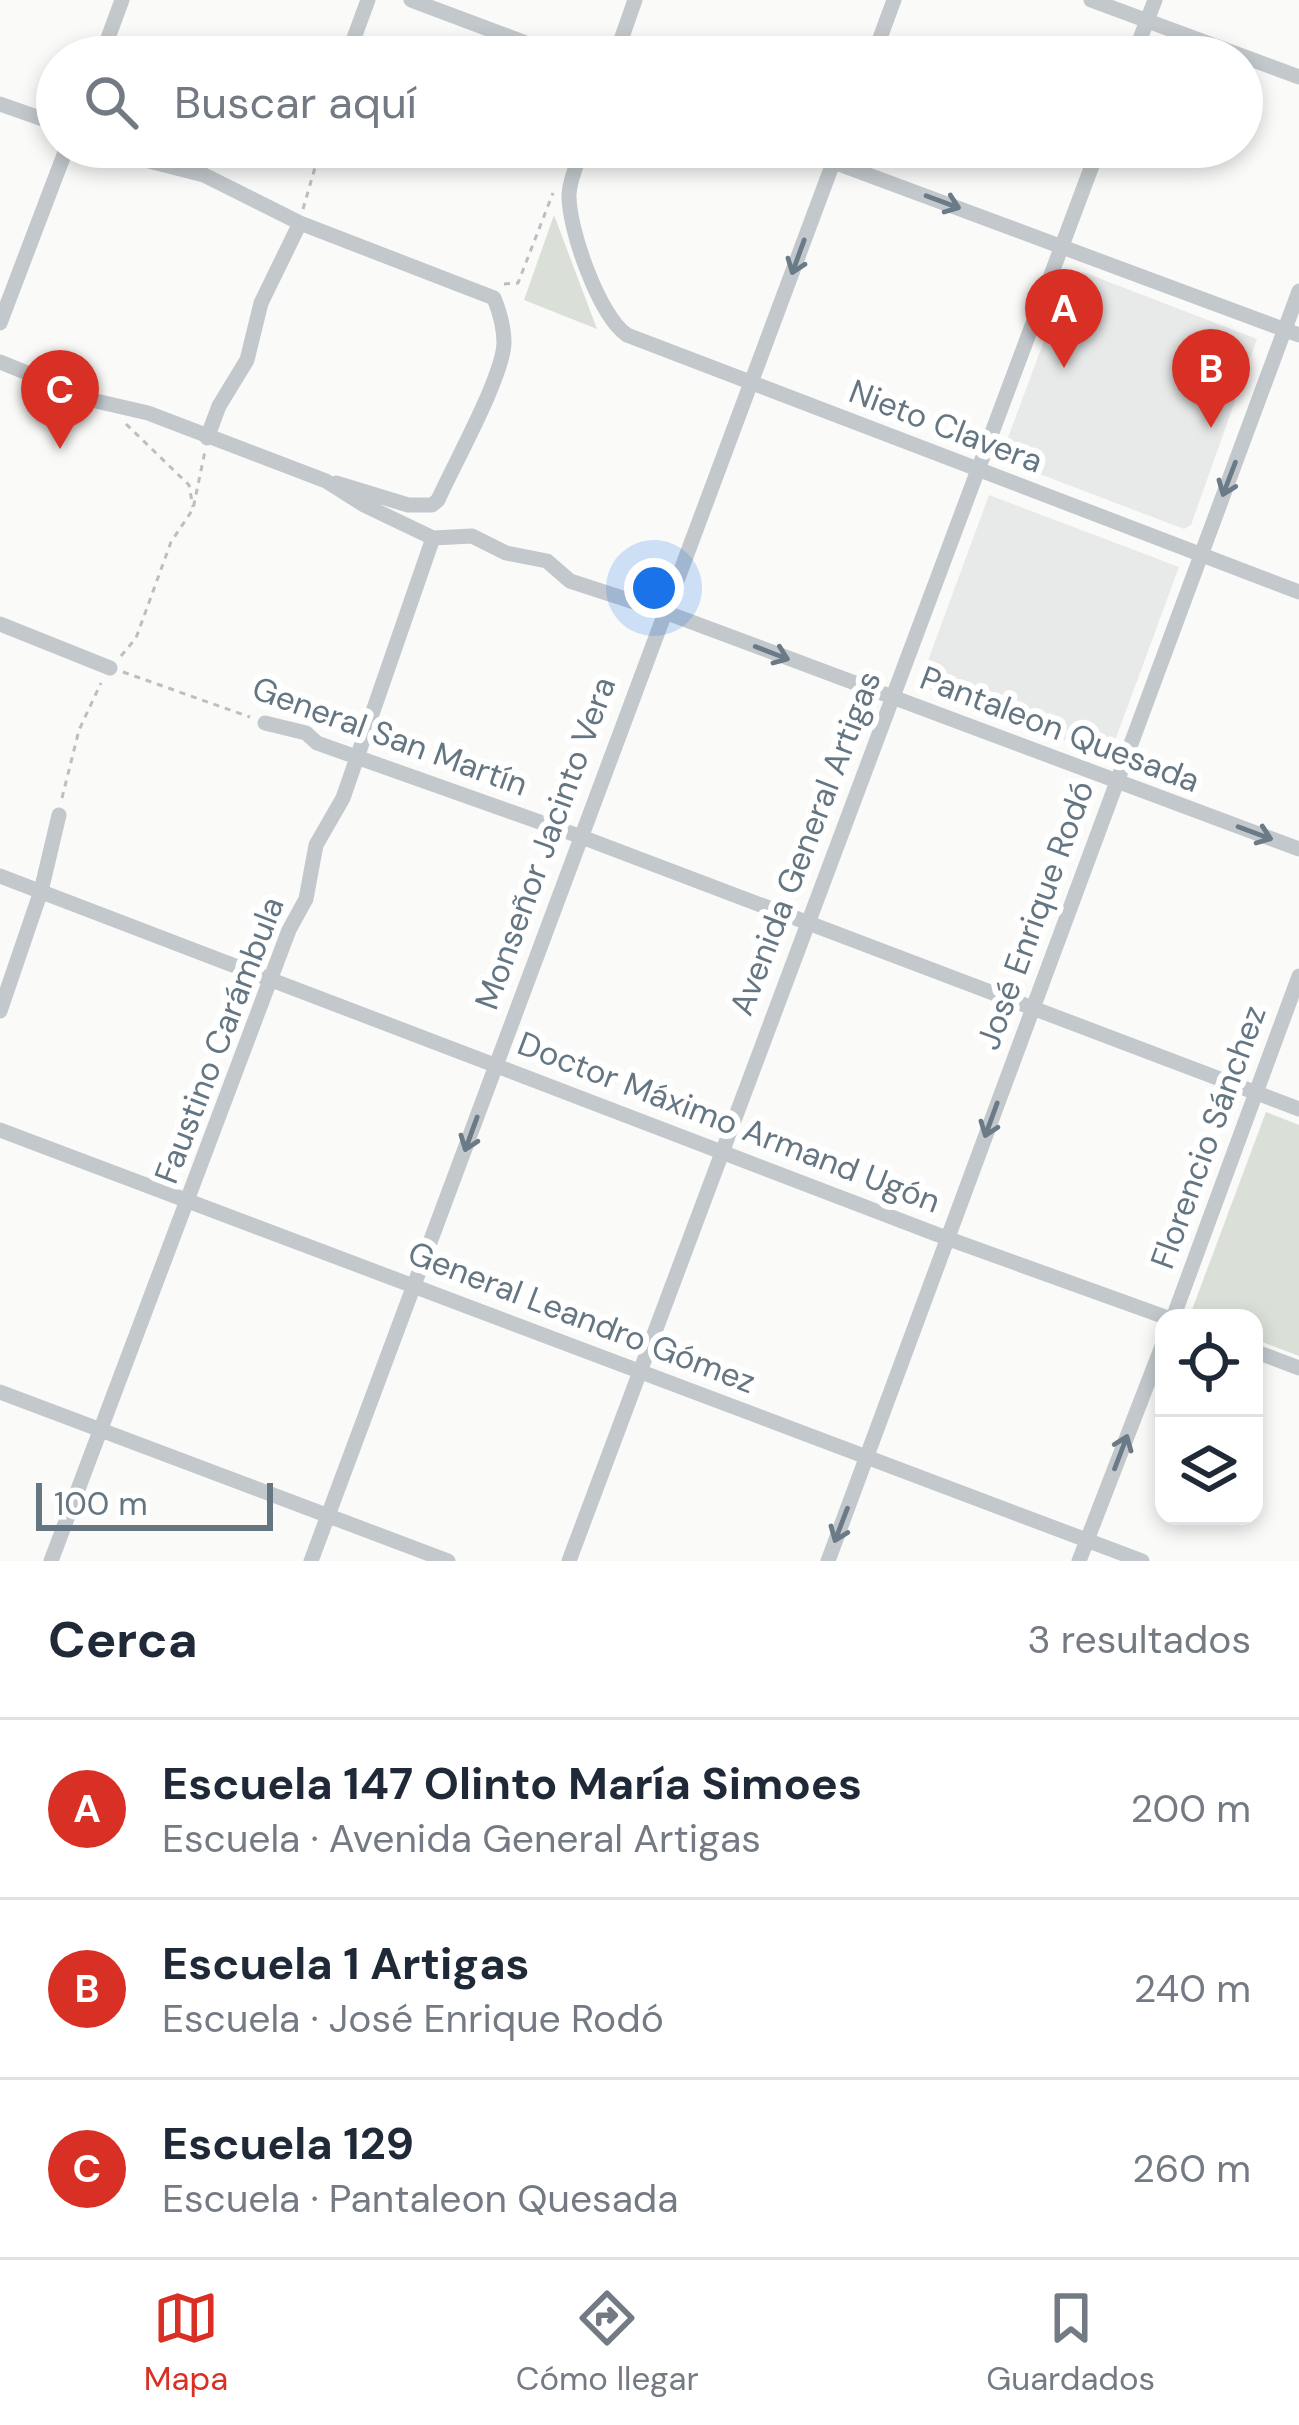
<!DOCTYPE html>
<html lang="es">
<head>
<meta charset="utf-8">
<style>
	:root { --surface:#fff; --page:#f2f2f3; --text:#1f2937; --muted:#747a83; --line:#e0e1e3; --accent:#d93025 }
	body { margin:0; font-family:"DM Sans",sans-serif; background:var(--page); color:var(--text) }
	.controls { position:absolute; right:36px; bottom:36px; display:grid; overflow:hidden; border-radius:24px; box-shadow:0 6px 18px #0003 }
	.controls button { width:108px; height:108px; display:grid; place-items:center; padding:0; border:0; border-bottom:3px solid var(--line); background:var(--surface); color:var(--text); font:60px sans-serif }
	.scale { position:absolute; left:36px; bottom:30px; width:237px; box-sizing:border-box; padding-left:12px; border:6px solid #657683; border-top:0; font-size:33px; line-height:42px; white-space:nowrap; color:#657683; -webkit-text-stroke:9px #fff; paint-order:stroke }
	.you { position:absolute; left:654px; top:588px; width:42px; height:42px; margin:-30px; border:9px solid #fff; border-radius:50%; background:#1a73e8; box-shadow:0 0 0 18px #1a73e833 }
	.badge { display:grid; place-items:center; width:78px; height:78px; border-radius:50%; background:var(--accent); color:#fff; font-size:39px; font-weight:700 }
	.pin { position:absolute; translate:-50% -99px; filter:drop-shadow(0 3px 6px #0008) }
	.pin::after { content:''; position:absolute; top:63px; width:42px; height:36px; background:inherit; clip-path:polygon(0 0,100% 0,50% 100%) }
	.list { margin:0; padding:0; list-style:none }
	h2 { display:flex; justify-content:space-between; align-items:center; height:156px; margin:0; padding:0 48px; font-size:51px }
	h2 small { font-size:39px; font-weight:400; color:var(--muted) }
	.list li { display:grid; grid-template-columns:78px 1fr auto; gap:36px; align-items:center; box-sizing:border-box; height:180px; padding:0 48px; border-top:3px solid var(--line) }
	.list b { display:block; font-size:45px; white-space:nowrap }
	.list p { margin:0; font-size:39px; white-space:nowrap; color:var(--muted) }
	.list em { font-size:39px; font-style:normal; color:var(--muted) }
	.icon { flex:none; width:66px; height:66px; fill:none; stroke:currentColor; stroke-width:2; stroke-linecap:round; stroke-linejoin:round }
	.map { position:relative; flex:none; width:1299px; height:1561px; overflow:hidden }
	.search { position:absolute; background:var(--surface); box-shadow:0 6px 18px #0003; left:36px; right:36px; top:36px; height:132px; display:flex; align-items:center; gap:30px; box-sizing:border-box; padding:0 42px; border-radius:66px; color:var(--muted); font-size:45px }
	.sheet { height:696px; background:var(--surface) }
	nav { display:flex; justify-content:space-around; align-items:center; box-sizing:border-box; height:168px; border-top:3px solid var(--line); background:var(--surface); font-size:33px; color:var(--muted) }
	nav a { display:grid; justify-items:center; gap:6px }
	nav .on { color:var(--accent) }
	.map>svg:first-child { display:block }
</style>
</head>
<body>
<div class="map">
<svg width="1299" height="1561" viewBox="0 0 1299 1561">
	<rect width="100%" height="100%" fill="#fafaf8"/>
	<path fill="#e8e9e9" d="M1083,272l174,67 -66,186 -7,4 -184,-70 67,-180z
		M989,495l190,72 -70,190 -190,-72z"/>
	<path fill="#dadfd7" d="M554,215l43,114 -73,-29z
		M1266,1112l33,13v231l-45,-17v-21l-64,-3z"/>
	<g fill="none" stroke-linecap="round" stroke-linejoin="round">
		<path stroke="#bbbfc2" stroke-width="3" stroke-dasharray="6 6" stroke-linecap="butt" d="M303,209l18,-62
			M504,284l14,-1 35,-90
			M126,424l63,61 4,22
			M121,656l15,-18 35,-96 22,-33 12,-58
			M123,672l127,45
			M62,798l17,-68 22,-47"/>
		<path stroke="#c3c8cc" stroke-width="15" d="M411,0l152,57
			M1091,0l208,77
			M101,57l21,-57
			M347,57l21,-57
			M615,57l20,-57
			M873,57l21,-57
			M1133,57l22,-57
			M0,104l57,20
			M115,147l30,13 59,15 96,48 194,75c6,15 10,28 10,45 -1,34 -50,121 -66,157l-6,5h-24l-72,-22
			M583,147c-5,15 -13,31 -14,47 -1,34 30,122 58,141l672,257
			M793,147l506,188
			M0,323l67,-176
			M0,362l96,39 52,12 178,68 38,24 69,33 39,-2 34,17 41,8 23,20 92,30 637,238
			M207,438l12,-32 28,-46 14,-57 39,-80
			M0,624l110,44
			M265,723l41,10 11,10 262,93 720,273
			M0,876l949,363 219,79
			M0,1011l41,-120 18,-76
			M0,1130l1142,431
			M1173,1318l126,-342
			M1254,1351l45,17
			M0,1392l448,169
			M51,1561l238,-631 17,-31 10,-54 27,-47 90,-260
			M311,1561l528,-1414
			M569,1561c174,-472 352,-943 530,-1414
			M828,1561l471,-1270
			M1079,1561l85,-220"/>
	</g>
	<defs><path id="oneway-shaft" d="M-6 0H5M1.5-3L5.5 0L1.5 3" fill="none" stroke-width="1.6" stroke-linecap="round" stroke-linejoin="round" transform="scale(3)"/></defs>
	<g stroke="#6a7a87">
		<use href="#oneway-shaft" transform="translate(943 202) rotate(20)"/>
		<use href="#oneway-shaft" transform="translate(798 257) rotate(110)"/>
		<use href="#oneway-shaft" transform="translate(1229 479) rotate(111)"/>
		<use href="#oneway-shaft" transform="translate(772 653) rotate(21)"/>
		<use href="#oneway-shaft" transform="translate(1255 833) rotate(20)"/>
		<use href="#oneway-shaft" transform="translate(991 1120) rotate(110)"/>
		<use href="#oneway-shaft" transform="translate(471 1134) rotate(110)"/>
		<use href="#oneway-shaft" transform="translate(1121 1452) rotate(-69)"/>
		<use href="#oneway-shaft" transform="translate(841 1525) rotate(111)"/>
	</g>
	<g text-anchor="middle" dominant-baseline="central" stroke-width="12" stroke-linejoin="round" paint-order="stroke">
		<g font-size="33" fill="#657683" stroke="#fff">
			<text transform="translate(946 426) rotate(21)">Nieto Clavera</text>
			<text transform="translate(1060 729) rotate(21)">Pantaleon Quesada</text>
			<text transform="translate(390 736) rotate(20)">General San Martín</text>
			<text transform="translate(545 843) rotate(-70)">Monseñor Jacinto Vera</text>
			<text transform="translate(805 843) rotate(-69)">Avenida General Artigas</text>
			<text transform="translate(1035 915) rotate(-70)">José Enrique Rodó</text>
			<text transform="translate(219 1040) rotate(-69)">Faustino Carámbula</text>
			<text transform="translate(729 1122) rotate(21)">Doctor Máximo Armand Ugón</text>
			<text transform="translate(1208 1137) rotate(-70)">Florencio Sánchez</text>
			<text transform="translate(582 1317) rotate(21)">General Leandro Gómez</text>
		</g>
	</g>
</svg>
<div class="controls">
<button><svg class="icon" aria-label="locate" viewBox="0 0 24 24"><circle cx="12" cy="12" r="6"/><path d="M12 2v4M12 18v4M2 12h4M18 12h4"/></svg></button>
<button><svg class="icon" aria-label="layers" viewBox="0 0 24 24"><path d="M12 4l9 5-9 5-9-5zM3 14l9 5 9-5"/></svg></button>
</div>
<div class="scale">100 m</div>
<div class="you"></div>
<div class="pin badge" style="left:1064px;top:368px">A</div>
<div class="pin badge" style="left:1211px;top:428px">B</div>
<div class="pin badge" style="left:60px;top:449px">C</div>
<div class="search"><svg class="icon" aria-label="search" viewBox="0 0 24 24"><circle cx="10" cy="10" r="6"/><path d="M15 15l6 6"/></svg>Buscar aquí</div>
</div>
<section class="sheet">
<h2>Cerca<small>3 resultados</small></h2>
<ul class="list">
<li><span class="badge">A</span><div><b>Escuela 147 Olinto María Simoes</b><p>Escuela · Avenida General Artigas</p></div><em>200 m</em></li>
<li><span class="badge">B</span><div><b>Escuela 1 Artigas</b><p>Escuela · José Enrique Rodó</p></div><em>240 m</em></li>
<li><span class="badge">C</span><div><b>Escuela 129</b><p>Escuela · Pantaleon Quesada</p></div><em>260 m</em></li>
</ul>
</section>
<nav>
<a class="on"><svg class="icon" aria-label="map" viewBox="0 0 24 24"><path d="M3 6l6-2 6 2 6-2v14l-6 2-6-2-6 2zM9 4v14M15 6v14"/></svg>Mapa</a>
<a><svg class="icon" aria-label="directions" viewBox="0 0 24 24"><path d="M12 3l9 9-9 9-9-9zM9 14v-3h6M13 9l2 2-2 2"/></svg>Cómo llegar</a>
<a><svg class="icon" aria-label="saved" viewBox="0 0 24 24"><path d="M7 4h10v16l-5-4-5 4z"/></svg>Guardados</a>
</nav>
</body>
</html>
